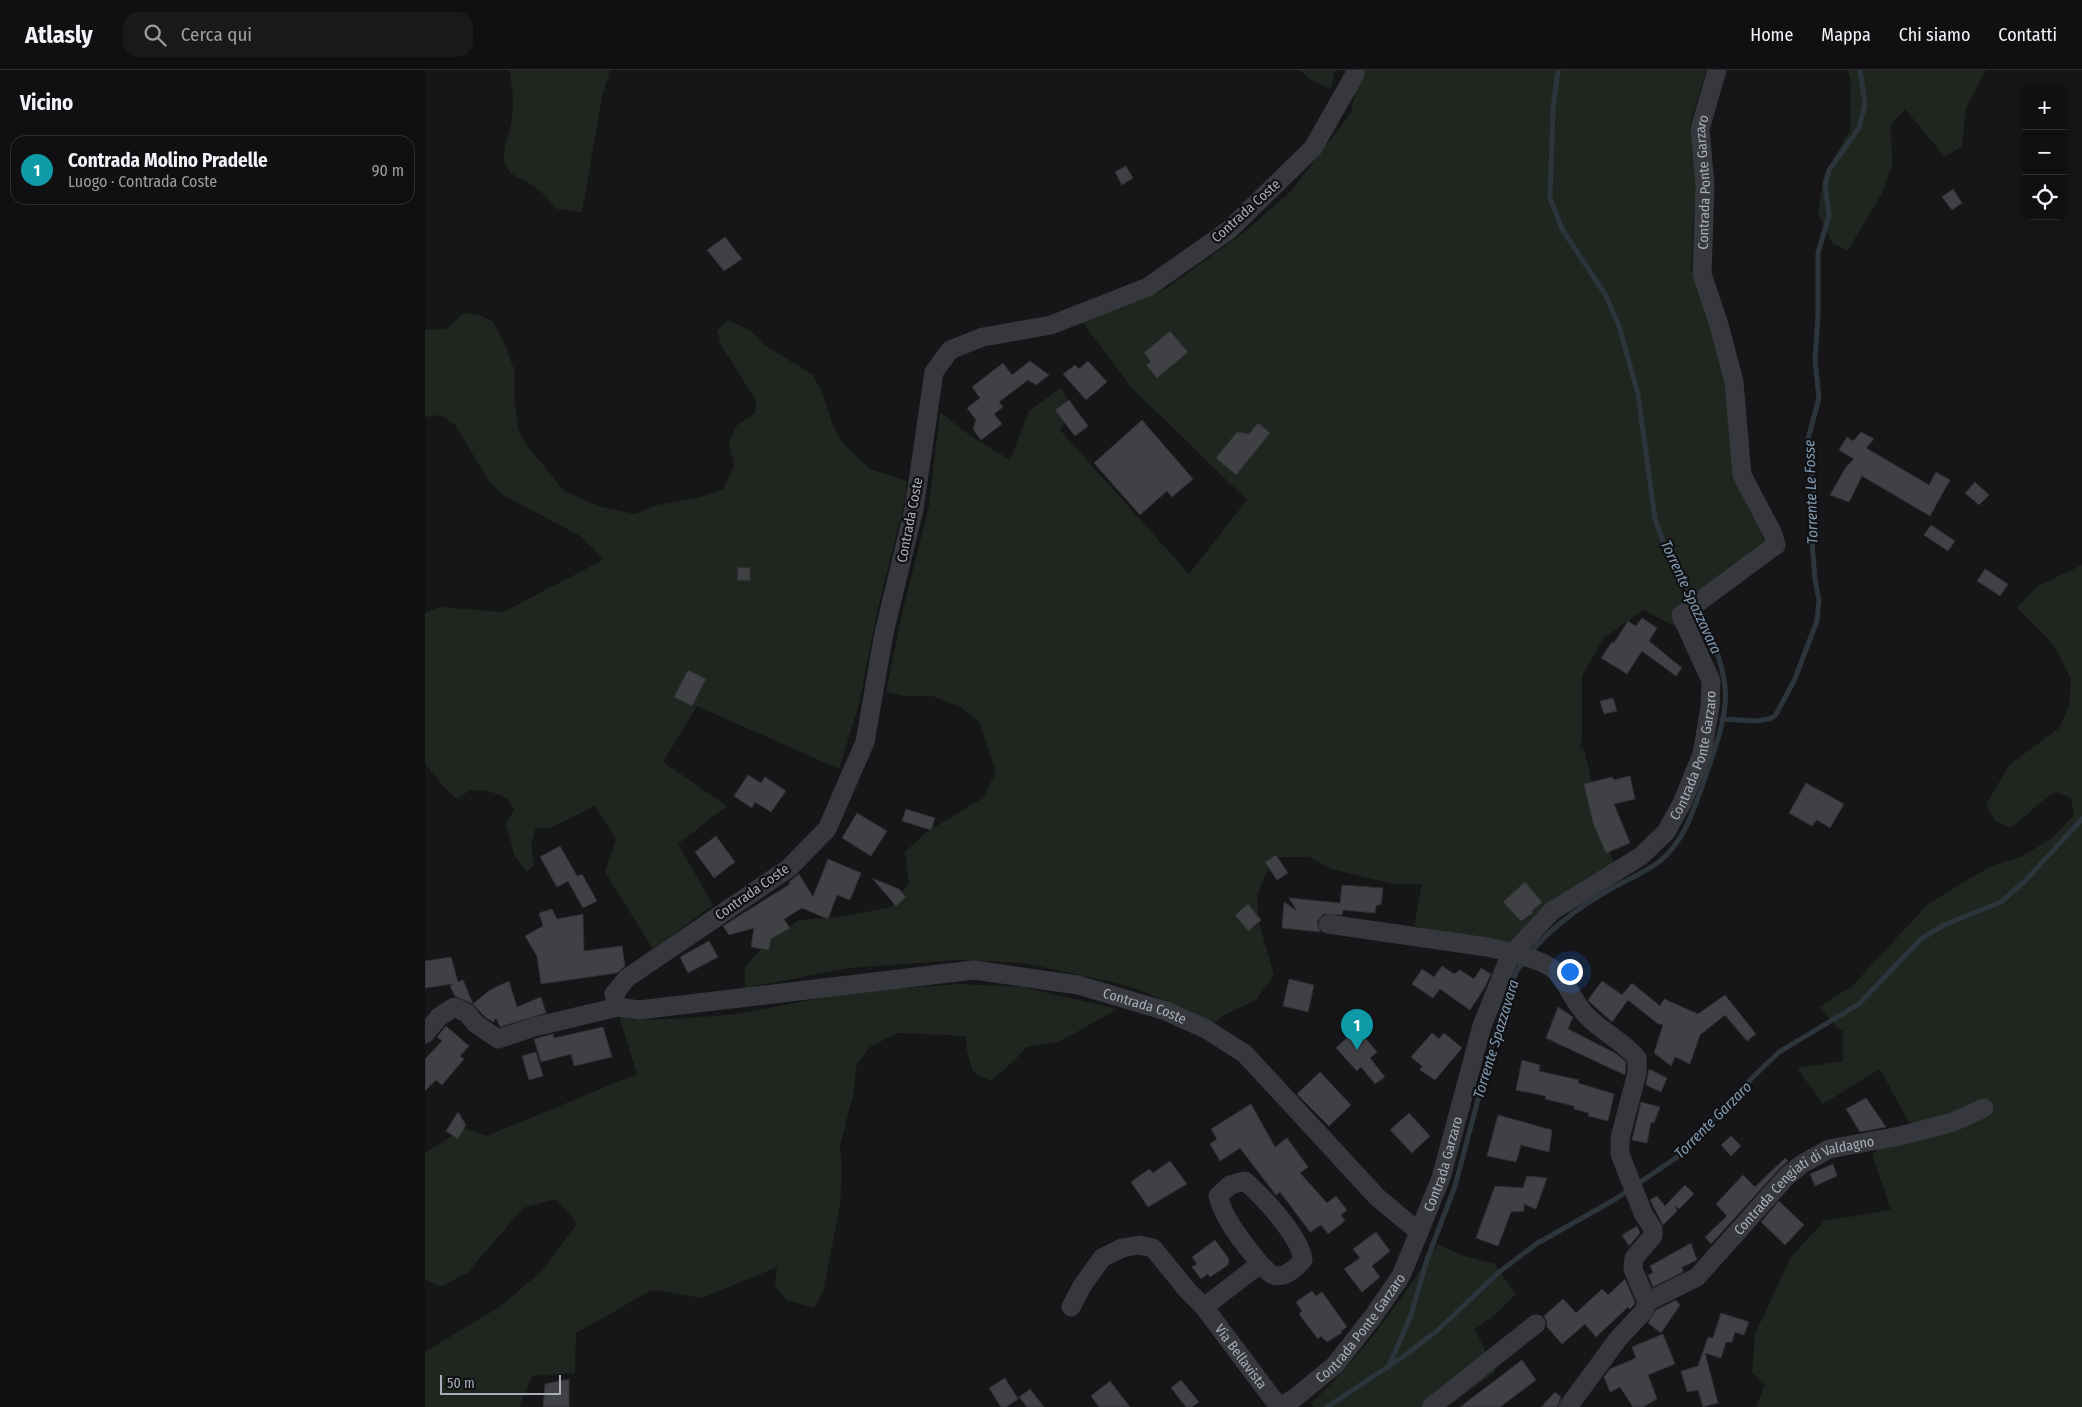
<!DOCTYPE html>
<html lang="it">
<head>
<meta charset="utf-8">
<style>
	:root { --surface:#101012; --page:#19191b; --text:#f1f3f6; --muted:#9c9d9f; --line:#303032; --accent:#8c9099 }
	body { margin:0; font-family:"Fira Sans Condensed",sans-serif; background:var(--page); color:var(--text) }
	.controls { position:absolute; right:15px; top:15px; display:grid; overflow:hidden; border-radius:10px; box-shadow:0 2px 12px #0003 }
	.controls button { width:45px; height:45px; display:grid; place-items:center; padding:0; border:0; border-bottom:1px solid var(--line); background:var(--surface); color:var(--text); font:25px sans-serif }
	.scale { position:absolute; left:15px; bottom:12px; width:121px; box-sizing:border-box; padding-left:5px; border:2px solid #a8adb8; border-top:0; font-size:14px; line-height:18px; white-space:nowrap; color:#a8adb8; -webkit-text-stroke:4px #111113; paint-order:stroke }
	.you { position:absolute; left:1144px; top:901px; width:18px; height:18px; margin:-12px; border:4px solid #fff; border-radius:50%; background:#1a73e8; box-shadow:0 0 0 8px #1a73e833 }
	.badge { display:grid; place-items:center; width:32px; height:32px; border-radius:50%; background:var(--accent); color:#fff; font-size:16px; font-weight:700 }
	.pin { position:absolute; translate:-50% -41px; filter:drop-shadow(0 1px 2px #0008) }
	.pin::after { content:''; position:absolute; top:26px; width:18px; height:15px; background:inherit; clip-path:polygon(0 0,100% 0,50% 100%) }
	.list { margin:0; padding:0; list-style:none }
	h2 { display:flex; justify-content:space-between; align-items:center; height:65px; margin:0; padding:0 20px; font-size:21px }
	h2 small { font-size:16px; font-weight:400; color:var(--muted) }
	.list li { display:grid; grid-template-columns:32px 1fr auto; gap:15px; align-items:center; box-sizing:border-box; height:70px; margin:0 10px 10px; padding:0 10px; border:1px solid var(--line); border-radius:15px }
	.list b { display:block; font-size:19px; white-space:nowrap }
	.list p { margin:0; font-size:16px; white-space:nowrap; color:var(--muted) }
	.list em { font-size:16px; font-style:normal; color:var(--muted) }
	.icon { flex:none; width:28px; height:28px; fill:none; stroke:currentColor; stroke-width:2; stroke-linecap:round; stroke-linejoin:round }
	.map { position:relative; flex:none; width:1657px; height:1337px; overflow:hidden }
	header { display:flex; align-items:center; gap:30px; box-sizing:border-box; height:70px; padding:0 25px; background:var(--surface); border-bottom:1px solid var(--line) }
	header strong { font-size:24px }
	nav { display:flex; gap:28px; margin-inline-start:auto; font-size:18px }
	.search { width:350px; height:45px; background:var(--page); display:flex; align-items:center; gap:12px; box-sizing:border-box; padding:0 18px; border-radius:15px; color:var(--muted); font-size:19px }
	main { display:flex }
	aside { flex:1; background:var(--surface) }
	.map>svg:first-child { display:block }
</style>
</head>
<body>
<header>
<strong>Atlasly</strong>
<div class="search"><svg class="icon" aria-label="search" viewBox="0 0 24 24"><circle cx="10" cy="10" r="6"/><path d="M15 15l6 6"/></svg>Cerca qui</div>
<nav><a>Home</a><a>Mappa</a><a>Chi siamo</a><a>Contatti</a></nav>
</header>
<main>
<aside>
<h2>Vicino<small></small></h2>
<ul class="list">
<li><span class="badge" style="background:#0f9aa8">1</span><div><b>Contrada Molino Pradelle</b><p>Luogo · Contrada Coste</p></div><em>90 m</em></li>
</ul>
</aside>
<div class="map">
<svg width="1657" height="1337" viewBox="0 0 1657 1337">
	<rect width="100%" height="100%" fill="#161618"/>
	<path fill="#1e261f" d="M84,0h101l-8,27 -20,115 -25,-3c-8,-9 -15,-18 -25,-24 -8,-6 -19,-7 -25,-17 -8,-13 3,-35 5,-49 2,-17 1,-32 -3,-49z
		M874,0h36l-4,18 -17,-6z
		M934,0h347l-16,55 6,53 -5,91 20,59 53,214 -3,6 -85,79 -33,-17 -40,29 -21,37v65l-2,8 4,-1 16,69 14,48 -114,89 -86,-29 8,-41h-28l-63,-15 -22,-12h-36l-16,38 2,28 15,52 -18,25 -30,14 -12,9 -72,-32 -22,-7 -97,-21 -64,-3 -110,8 -104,20v-21l19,-22 35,-25 41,-3 52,-10 17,-25 -4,-30 20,-19 58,-35 13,-26 -17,-51 -19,-14 -28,-11h-29l-17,-4 16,-78 27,-108 11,-94 28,22 42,26 19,-49 32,-23 13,22 -14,20 129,144 58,-74 -116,-113 -49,-65 85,-34 80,-58 44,-39 60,-78z
		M1423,0h138l-20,38 -4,38 -17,11 -40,-48 -14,16 1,40 -10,28 -34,57 -15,-6 -15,-30 6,-38 26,-46 1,-49z
		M39,243l16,2 13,7 11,20 11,30 -1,23 4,34 8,15 38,47 34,15 37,8 22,-9 44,-8 22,-8 11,-23 -5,-24 7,-16 19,-13 1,-13 -34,-53 -5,-16 10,-11 21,9 18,17 47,29 10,19 9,29 11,21 27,25 37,12 -2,20 -27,107 -19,96 -20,65 -142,-63 -34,56 64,44 -49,38 35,61 -60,44 -48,-77 11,-33 -21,-33 -47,23 -12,-2 -5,18 3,20 -7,7 -12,-15 -9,-33 8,-14 -7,-12 -18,-7 -19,-1 -13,9c-13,-10 -21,-23 -32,-35v-151l15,-6 63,5 100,-52 -10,-12 -13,-12 -75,-40 -14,-12 -36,-59 -14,-10 -16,2v-87l21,-1z
		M1657,495v842h-326l9,-23 -13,-11 3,-39 36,-77 33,-36 67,-11 -19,-56 39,-28 -31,-57 -57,35 -26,-36 46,-7v-29l-11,-10 -13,-15 33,-21 76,-82 42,-26 24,-13 27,-8 31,-19 22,-23 -3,-17 -15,-6c-17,10 -30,25 -46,36l-15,-7 -9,-16 23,-40 50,-37 10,-23 2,-26 -18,-35 -36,-36 19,-21z
		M535,914l61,3 97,22 -59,33 -33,5 -11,13 -24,21 -18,-9 -6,-22 -1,-14 -69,-3 -27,14 -13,16 -4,32 -13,51 2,28 -2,31 -17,87 -9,16 -27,-8 -12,-15 2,-18 -75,31 -50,-8 -76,43 -1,40 -43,3 -13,31h-94v-55l76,-46 42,-36 34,-47 -21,-24 -33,9 -56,65 -27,14 -15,-8v-126l39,-25 22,8 151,-62 -20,-64 6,6 10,4 57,-2 47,-4 115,-22z
		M1013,1174l23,11 30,8 2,-1 23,32 -21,21 -20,14 20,43 -48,35h-134l-2,-4c51,-46 89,-103 127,-159z"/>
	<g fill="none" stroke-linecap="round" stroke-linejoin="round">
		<path stroke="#2c353c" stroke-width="5" d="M1133,0l-5,39 -3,89 12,31 43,65 14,32 19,68 17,125 9,25 29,57
			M1297,649l34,2 13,-2 6,-3 19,-35 23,-60 2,-21 -4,-20 -3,-38 -1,-28 3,-19 -6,-56 11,-41 -4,-38 3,-43v-64l11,-38 -4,-30 4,-15 30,-42 6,-24 -5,-34
			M1105,883c21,-25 48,-45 77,-62 17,-10 36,-17 53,-30 26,-21 35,-56 46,-86 9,-27 22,-59 19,-88 -3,-29 -15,-53 -28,-78
			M963,1298l23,-53 16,-55 28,-74 46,-173 16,-43 8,-10
			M902,1337l77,-51 34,-26 60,-57 38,-29 78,-44 69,-47 70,-76 26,-25 80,-48 62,-65 23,-14 57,-23 24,-21 57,-62"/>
	</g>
	<path fill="#404145" stroke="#303034" d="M701,96l7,12 -11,7 -7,-13z
		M1528,119l9,14 -10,7 -10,-13z
		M300,167l17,22 -18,12 -17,-21z
		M745,261l18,21 -31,26 -11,-13 5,-3 -7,-9z
		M605,291l19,14 -13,10 -8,-5 -29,22 4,5 -9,7 8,10 -21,16 -8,-11 3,-9 -9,-12 13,-10 -8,-11 31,-24 9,12z
		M663,291l19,21 -21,18 -23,-26 12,-9 4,4z
		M644,330l19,26 -13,10 -20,-26z
		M717,350l51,59 -21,18 -5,-6 -27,24 -46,-52z
		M833,353l12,10 -34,42 -20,-17 21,-26 12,2z
		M1436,362l13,7 -8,9 63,37 7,-13 14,8 -20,36 -68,-40 -13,26 -19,-7 16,-28 8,-8 -15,-9 8,-13 6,4z
		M1550,412l14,13 -10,10 -14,-12z
		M1506,455l24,16 -7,10 -24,-16z
		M313,497l12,1v13l-13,-1z
		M1560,499l23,15 -8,12 -23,-15z
		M1217,548l15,10 -8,13 33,27 -6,8 -34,-25 -15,23 -26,-16 11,-16 2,1 14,-22 8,5z
		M263,600l18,9 -14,27 -18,-9z
		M1188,628l4,13 -13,3 -4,-13z
		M323,705l13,8 4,-6 21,14 -15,21 -16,-10 -3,6 -18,-12z
		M1205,706l5,23 -21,5 16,39 -24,10 -13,-30 -9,-39 28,-7 2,3z
		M1381,713l38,21 -14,24 -13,-8 -5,6 -23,-13z
		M481,739l29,9 -4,12 -29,-9z
		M432,743l30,18 -16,25 -29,-18z
		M291,766l19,26 -21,16 -19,-26z
		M135,776l17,30 5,-2 15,27 -14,7 -15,-27 -11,6 -17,-30z
		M851,785l12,18 -11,7 -12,-18z
		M403,789l33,14 -11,27 -13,-5 -9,24 -26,-11 -18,11 6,9 -19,11 -2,11 -18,-3 3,-19 -25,7 -6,-9 67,-42 -1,-2 10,-8 14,23z
		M447,808l27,11 7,8 -10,9z
		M1100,812l17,20 -10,9 1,2 -12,8 -18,-19z
		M917,815l41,3 -2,16 -5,2 -1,7 -32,-3 -1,5 -19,-1 -6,8 3,10 -38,-4 2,-26 13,9 -8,-13 51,5z
		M823,834l13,16 -13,11 -13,-16z
		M127,839l5,10 26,-5 1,37 38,-5 3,20 -8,7 -76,11 -4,-28 -12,-20 18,-10 -4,-13z
		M284,871l9,16 -30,16 -8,-16z
		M26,887l7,25 5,-2 10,24 -18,-8 -5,-10 3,-2 -28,4v-27z
		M1017,896l12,8 6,-4 14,9 7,-11 10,6 -6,13 -15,23 -30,-21 -7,9 -21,-14 10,-15 12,8z
		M864,909l25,6 -6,27 -25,-6z
		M84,911l8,26 24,-10 5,16 -46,14 -4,-9 -3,4 -9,-6 -11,-12 17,-14z
		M1177,911l20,14 10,-12 28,23 4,-7 34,15 27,-19 31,39 -9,7 -22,-26 -25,20 -10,29 -15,-7 -4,9 -17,-13 9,-28 -6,-2 -29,-23 -16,22 -20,-18 -4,-4z
		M1133,937l15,10 -5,12 47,24 9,7 2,2 -1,13 -79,-37z
		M21,956l23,20 -9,10 4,3 -22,26 -6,-5 -11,11v-32l17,-18 -5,-4z
		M178,957l9,30 -38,9 -3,-12 -30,8 -7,-23 19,-5 1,4z
		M932,958l20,24 -7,6 15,19 -10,7 -14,-17 -4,4 -21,-23z
		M1007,963l7,6 5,-6 18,15 -27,32 -15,-10 2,-4 -11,-9z
		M111,982l7,24 -14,4 -7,-24z
		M1097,990l18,5 -1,6 40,9 -1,3 36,11 -6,27 -20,-5 1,-3 -15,-4v-3l-29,-7 1,-3 -30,-6z
		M1224,999l18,9 -6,14 -15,-7z
		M895,1002l31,33 -22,21 -32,-32z
		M1441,1028l20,29 -26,5 -14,-23z
		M1216,1032l19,5 -6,16 -3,-1 -4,21 -15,-3z
		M826,1034l24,43 12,-9 21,29 -8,6 27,30 9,-7 11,14 -6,5 4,6 -17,13 -7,-9 -11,7 -30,-40 -4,3 -36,-47 -20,13 -10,-17 7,-5 -6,-10z
		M33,1042l8,13 -8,14 -12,-8z
		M984,1043l21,23 -18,17 -22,-23z
		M1073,1045l54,15 -3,22 -28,-7 -5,17 -29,-6z
		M1306,1066l10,10 -10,10 -10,-11z
		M1360,1088l3,3 -9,8 -68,75 -6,-7 22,-21 -11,-12 27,-29 12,12z
		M745,1091l17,23 -39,23 -17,-25 18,-13 4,4z
		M1408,1094l4,12 -22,10 -5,-12z
		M1102,1106l20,2 -11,31 -12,-5v7l-13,1 -13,34 -22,-8 19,-52 28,2z
		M1260,1115l9,9 -15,15 -4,-4 2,6 -14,14 -13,-25 7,-4 8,10z
		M1354,1131l25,24 -19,20 -24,-23z
		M1212,1156l3,7 -11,13 -7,-11z
		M951,1162l14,19 -18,15 8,11 -18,15 -18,-23 16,-11 -7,-9z
		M790,1170l14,19 -1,6 -18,12 -2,-3 -7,5 -9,-12 5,-3 -5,-7z
		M1266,1173l6,17 -15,7 1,5 -30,15 -5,-12 5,-2 -3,-7z
		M1200,1209l10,23 -1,3 -4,4 -2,-2 -32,30 -11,-13 -23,20 -15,-17v-5l-3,-6 19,-17 13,14 26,-24 6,6z
		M887,1221l4,5 6,-4 25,35 -6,4 1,2 -15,9 -6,-6 -3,3 -19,-25 3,-3 -6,-9z
		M1251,1230l4,5 -19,28 -13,-10 8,-13z
		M1296,1243l28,9 -5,13 -9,-3 -3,10h-6l-5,16 -16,-5 13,50 -15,4 -5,-17 -11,2 -6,-21 17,-5 10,-29 5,1z
		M1238,1264l12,30 -27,11 9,24 -14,8h-10l-13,-20 -10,5 -6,-15 6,-8 26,-11 -4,-11z
		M1097,1290l14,20 -36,27h-40z
		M580,1308l13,21 -12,8h-5l-12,-19z
		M144,1309v28h-26l2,-23z
		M756,1310l18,22 -7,5h-6l-15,-19z
		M685,1311l20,26h-31l-8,-11z
		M605,1319l14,18h-17l-8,-10z
		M1130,1322l6,5 -4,10h-16z"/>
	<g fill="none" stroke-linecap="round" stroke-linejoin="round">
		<g stroke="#37383d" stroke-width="19">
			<path id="s1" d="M930,0v4l-42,74 -84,82 -81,57 -97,38 -68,12 -33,13 -16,22 -20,137 -30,124 -19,109 -38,87 -38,39 -162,110 -13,16 4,13 21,3 335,-40 104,15 88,26 40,18 39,25 132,143 42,35"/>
			<path d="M903,854l159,23c21,5 62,12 74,30 9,13 15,28 26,39 15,16 36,25 50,42v15l-17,65v16l23,59 10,16v7l-19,22 -1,11 14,33 -3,9 -26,28 -50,68"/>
			<path d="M0,964l14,-17 15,-10 13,6 9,11 22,15 36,-12 84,-20"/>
			<path id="s2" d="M1222,1232l50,-25 90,-101 15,-12 27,-15 71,-13 53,-14 31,-14"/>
			<path id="s3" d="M646,1237l11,-21 20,-28 20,-10 17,-3 14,3 35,43 16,16 75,100"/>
			<path d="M779,1237l56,-43c4,3 8,9 13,11 12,4 23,-7 30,-15 -3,-24 -40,-63 -58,-79l-15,4 -12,11c7,26 26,47 42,68"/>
			<path id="s4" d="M855,1337l16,-10 39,-32 37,-47 29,-42 40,-98 41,-152 25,-63 6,-10 39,-42 89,-55 25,-24 16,-29 20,-49 8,-47 1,-26 -30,-66 95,-70 -3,-11 -31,-59 -8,-93 -15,-57 -17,-51 3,-89 -5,-56 17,-59"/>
			<path d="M1006,1337l105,-83"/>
		</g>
	</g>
	<g text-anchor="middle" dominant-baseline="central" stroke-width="4.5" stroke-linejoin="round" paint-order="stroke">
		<g font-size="14" fill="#a8adb8" stroke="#111113">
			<text stroke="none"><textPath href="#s4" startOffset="1446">Contrada Ponte Garzaro</textPath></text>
			<text transform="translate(821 141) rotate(-42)">Contrada Coste</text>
			<text transform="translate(485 450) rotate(-79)">Contrada Coste</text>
			<text stroke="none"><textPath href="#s4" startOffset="802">Contrada Ponte Garzaro</textPath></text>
			<text transform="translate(327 822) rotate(-35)">Contrada Coste</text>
			<text stroke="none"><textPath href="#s1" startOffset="1831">Contrada Coste</textPath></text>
			<text stroke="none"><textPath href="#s4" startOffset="300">Contrada Garzaro</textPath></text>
			<text stroke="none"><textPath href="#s2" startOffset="201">Contrada Cengiati di Valdagno</textPath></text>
			<text stroke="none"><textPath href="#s4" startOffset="114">Contrada Ponte Garzaro</textPath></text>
			<text stroke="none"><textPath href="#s3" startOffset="252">Via Bellavista</textPath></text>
		</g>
		<g font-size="15" font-style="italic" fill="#7f9bb3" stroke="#111113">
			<text transform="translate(1386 422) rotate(-92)">Torrente Le Fosse</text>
			<text transform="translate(1266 527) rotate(65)">Torrente Spazzavara</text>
			<text transform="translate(1071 969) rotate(-73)">Torrente Spazzavara</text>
			<text transform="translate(1288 1050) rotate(-45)">Torrente Garzaro</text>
		</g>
	</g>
</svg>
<div class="controls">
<button>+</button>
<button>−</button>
<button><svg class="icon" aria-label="locate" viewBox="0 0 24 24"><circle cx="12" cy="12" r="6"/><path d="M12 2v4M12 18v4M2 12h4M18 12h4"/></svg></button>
</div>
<div class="scale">50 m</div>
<div class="you"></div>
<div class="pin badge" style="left:932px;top:980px;background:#0f9aa8">1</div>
</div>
</main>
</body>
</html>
